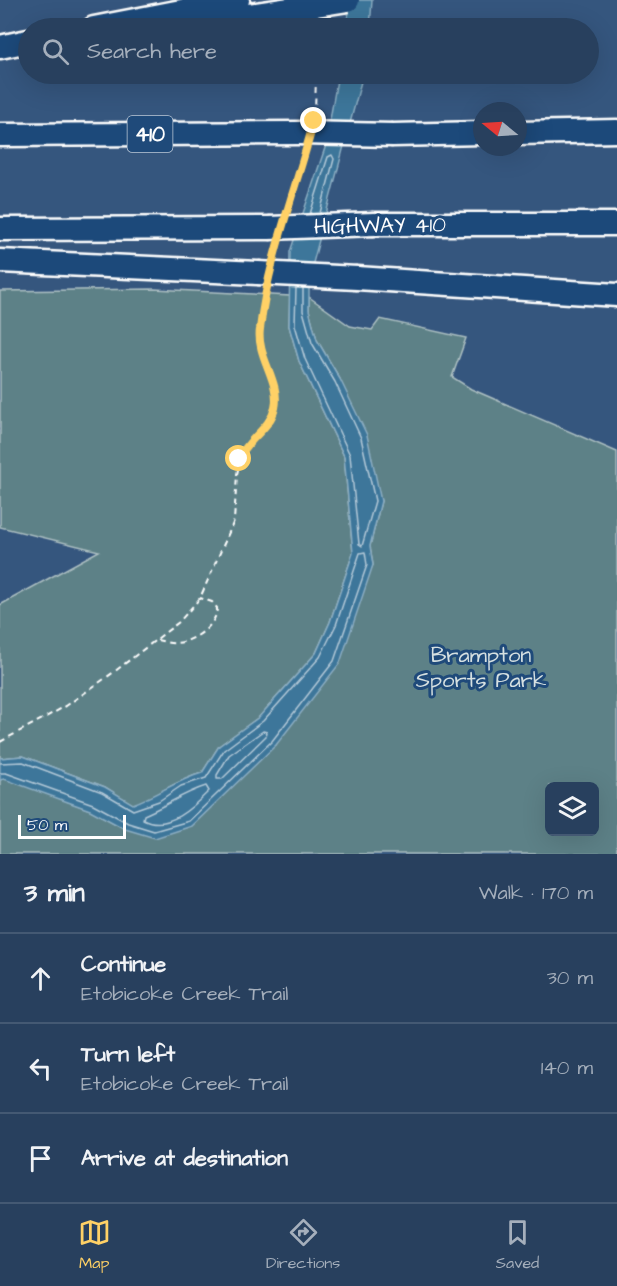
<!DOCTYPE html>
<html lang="en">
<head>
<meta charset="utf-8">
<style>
	:root { --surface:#28405e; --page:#344b67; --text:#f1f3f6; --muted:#a5afbc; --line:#445973; --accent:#ffd166 }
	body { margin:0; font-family:"Architects Daughter",sans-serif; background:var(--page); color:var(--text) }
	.controls { position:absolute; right:18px; bottom:18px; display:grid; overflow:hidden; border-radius:9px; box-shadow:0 6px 24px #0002 }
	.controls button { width:54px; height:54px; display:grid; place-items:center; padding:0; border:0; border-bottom:2px solid var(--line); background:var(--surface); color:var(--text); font:30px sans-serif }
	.compass { position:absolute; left:473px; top:102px; width:54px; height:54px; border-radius:50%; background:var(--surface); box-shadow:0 6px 24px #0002; rotate:288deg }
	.scale { position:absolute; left:18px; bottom:15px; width:108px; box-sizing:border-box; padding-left:6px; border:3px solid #fff; border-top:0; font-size:16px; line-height:21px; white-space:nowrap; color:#fff; -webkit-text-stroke:4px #1f4a7a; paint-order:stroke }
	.stop { position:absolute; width:18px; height:18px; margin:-14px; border:4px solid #ffd166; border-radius:50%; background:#fff }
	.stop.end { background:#ffd166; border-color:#fff; box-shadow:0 2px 6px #0008 }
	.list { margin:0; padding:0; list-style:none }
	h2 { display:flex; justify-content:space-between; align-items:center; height:78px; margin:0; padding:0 24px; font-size:26px }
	h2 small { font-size:20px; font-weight:400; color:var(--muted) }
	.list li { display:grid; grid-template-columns:39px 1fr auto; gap:18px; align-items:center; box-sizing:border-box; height:90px; padding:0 24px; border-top:2px solid var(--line) }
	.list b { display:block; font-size:22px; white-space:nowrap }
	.list p { margin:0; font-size:20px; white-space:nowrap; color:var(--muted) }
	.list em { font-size:20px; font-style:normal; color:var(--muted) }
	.icon { flex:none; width:33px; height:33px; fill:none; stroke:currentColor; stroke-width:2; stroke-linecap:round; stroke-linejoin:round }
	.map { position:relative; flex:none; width:617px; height:854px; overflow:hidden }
	.search { position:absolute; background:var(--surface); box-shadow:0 6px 24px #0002; left:18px; right:18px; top:18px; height:66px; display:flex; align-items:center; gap:15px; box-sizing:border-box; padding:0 21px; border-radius:33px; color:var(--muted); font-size:22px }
	.sheet { height:348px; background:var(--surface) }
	nav { display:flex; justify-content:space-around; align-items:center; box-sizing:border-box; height:84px; border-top:2px solid var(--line); background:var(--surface); font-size:16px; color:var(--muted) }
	nav a { display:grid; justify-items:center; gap:3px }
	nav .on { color:var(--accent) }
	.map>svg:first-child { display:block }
</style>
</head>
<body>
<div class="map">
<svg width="617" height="854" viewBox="0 0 617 854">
	<rect width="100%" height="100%" fill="#35567e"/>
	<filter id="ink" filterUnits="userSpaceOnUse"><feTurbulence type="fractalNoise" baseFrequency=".0167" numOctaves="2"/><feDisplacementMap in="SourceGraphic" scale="12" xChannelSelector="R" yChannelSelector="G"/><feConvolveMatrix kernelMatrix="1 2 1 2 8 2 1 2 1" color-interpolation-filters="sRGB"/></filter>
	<g filter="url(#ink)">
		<path fill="#5d8187" stroke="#aec0c3" stroke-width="1.5" fill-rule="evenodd" d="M154,289l136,7 -1,30 10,35 45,95 9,97 -23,69 -14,31 -57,64 -40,29 -17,27c-25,7 -44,22 -69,32l-28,-18 -82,-31 -23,2v-153l99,-54 -99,-24v-236z
			M309,297l41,29 22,4 8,-11 86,19 -14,39 19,12 146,63v402h-617v-74l4,-2 87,32 34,19 151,-84 97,-180 -3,-19 11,-45 -41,-122 -23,-39 -8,-30zM550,786h44v46h-44z"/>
		<path fill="#3e769a" stroke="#8badc2" stroke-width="1.5" d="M351,0h21l-2,28h-24z
			M338,74h25l-54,204v32l8,30 23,39 27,56 14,66 -11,45 3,19 -33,98 -64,82 -84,81 -37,12 -30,-9 -35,-19 -86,-31 -4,1v-22l23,-2 82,31 28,17c25,-9 44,-24 69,-31l17,-27 40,-29 57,-64 14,-31 23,-69 -9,-97 -45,-95 -10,-35 1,-74 35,-104z"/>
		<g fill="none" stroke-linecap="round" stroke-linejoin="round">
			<path stroke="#b2c8d7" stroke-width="1.5" d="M310,214l18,-57 4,-2 2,4 -14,54
				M296,288l-1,37 10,34 45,96 9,89 3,2 13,-45 -14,-63 -26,-56 -23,-39 -9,-32v-23
				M263,731l4,1 -1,4 -44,43h-5v-4l12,-20z
				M0,763l23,-1 79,30 31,18 26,-9 22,-15 25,-8 18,-28 39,-29 57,-64 16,-32 24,-72 5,-1 2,13 -33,96 -62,80 -83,80 -35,10 -26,-8 -35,-19 -87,-31h-6
				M206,786l3,5c-16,16 -41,41 -66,28l1,-4c22,-9 39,-22 62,-29z"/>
			<g stroke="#fff" stroke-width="27">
				<path id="highway" d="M94,28l144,-28
					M162,28l148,-22
					M0,47l28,-6
					M518,133l99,-2
					M0,135l300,-2
					M393,135l89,-2
					M374,224h243
					M0,229l269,-1
					M0,261l258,12
					M357,278l260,17"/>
			</g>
			<path stroke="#fff" stroke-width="2" stroke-dasharray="6 4.5" stroke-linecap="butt" d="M332,28l3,-8
				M315,114l1,-40
				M289,210l17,-58
				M157,640c6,1 13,4 19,3 17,-1 41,-17 41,-35l-5,-6 -12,-4
				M0,742l66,-36 48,-34 65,-50 21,-24 34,-77 3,-47 6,-25 20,-20 12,-23 -2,-22 -13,-36 -1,-18 8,-40"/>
			<use href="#highway" stroke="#1f4a7a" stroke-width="22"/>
			<g stroke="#fff" stroke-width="27" stroke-linecap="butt">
				<path id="highway-bridge" d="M310,6l38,-6
					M300,133l93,2
					M269,228l105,-4
					M258,273l99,5"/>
			</g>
			<use href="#highway-bridge" stroke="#1f4a7a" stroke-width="22"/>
		</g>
	</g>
	<g fill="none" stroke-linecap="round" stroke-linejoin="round" filter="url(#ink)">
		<path stroke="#ffd166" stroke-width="8" d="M239,459c8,-20 31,-30 36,-51 6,-27 -19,-51 -15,-79 8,-70 36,-140 54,-208"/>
	</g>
	<g text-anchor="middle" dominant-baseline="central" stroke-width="6" stroke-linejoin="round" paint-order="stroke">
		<rect fill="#1f4a7a" stroke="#bcc9d7" stroke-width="1.5" x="127.5" y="116" width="45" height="36" rx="4.5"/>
		<g font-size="21" font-weight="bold" fill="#fff">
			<text x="150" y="134">410</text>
		</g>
		<g font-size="22" fill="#fff" stroke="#1f4a7a">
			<text transform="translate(380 226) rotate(-1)">HIGHWAY 410</text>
		</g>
		<g font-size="22" fill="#d6e0e1" stroke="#1f4a7a">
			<text x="481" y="655">Brampton<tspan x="481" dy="25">Sports Park</tspan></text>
		</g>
	</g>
</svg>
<div class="controls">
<button><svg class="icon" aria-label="layers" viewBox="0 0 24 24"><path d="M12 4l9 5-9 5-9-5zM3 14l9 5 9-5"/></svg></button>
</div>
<svg class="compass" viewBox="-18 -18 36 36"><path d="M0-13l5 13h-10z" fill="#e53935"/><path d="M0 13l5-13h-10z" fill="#a5afbc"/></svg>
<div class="scale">50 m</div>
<div class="stop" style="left:239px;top:459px"></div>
<div class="stop end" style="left:314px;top:121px"></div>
<div class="search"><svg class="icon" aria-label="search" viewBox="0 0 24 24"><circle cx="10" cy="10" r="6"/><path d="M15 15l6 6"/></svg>Search here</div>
</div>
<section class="sheet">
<h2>3 min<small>Walk · 170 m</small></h2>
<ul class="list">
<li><svg class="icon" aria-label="ahead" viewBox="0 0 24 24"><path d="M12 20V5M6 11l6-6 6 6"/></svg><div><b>Continue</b><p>Etobicoke Creek Trail</p></div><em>30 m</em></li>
<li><svg class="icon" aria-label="left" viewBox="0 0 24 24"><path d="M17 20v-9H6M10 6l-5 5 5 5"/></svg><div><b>Turn left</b><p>Etobicoke Creek Trail</p></div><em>140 m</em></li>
<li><svg class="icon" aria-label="arrive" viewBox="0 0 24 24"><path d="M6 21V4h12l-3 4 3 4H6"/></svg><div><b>Arrive at destination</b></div></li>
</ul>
</section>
<nav>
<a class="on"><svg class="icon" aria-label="map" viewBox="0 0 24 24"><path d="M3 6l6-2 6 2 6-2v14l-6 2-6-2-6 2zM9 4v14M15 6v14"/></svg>Map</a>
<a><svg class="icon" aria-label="directions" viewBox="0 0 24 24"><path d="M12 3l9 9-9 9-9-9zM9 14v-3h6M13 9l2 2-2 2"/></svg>Directions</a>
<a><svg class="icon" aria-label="saved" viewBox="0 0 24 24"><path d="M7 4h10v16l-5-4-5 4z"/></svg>Saved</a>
</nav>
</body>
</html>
